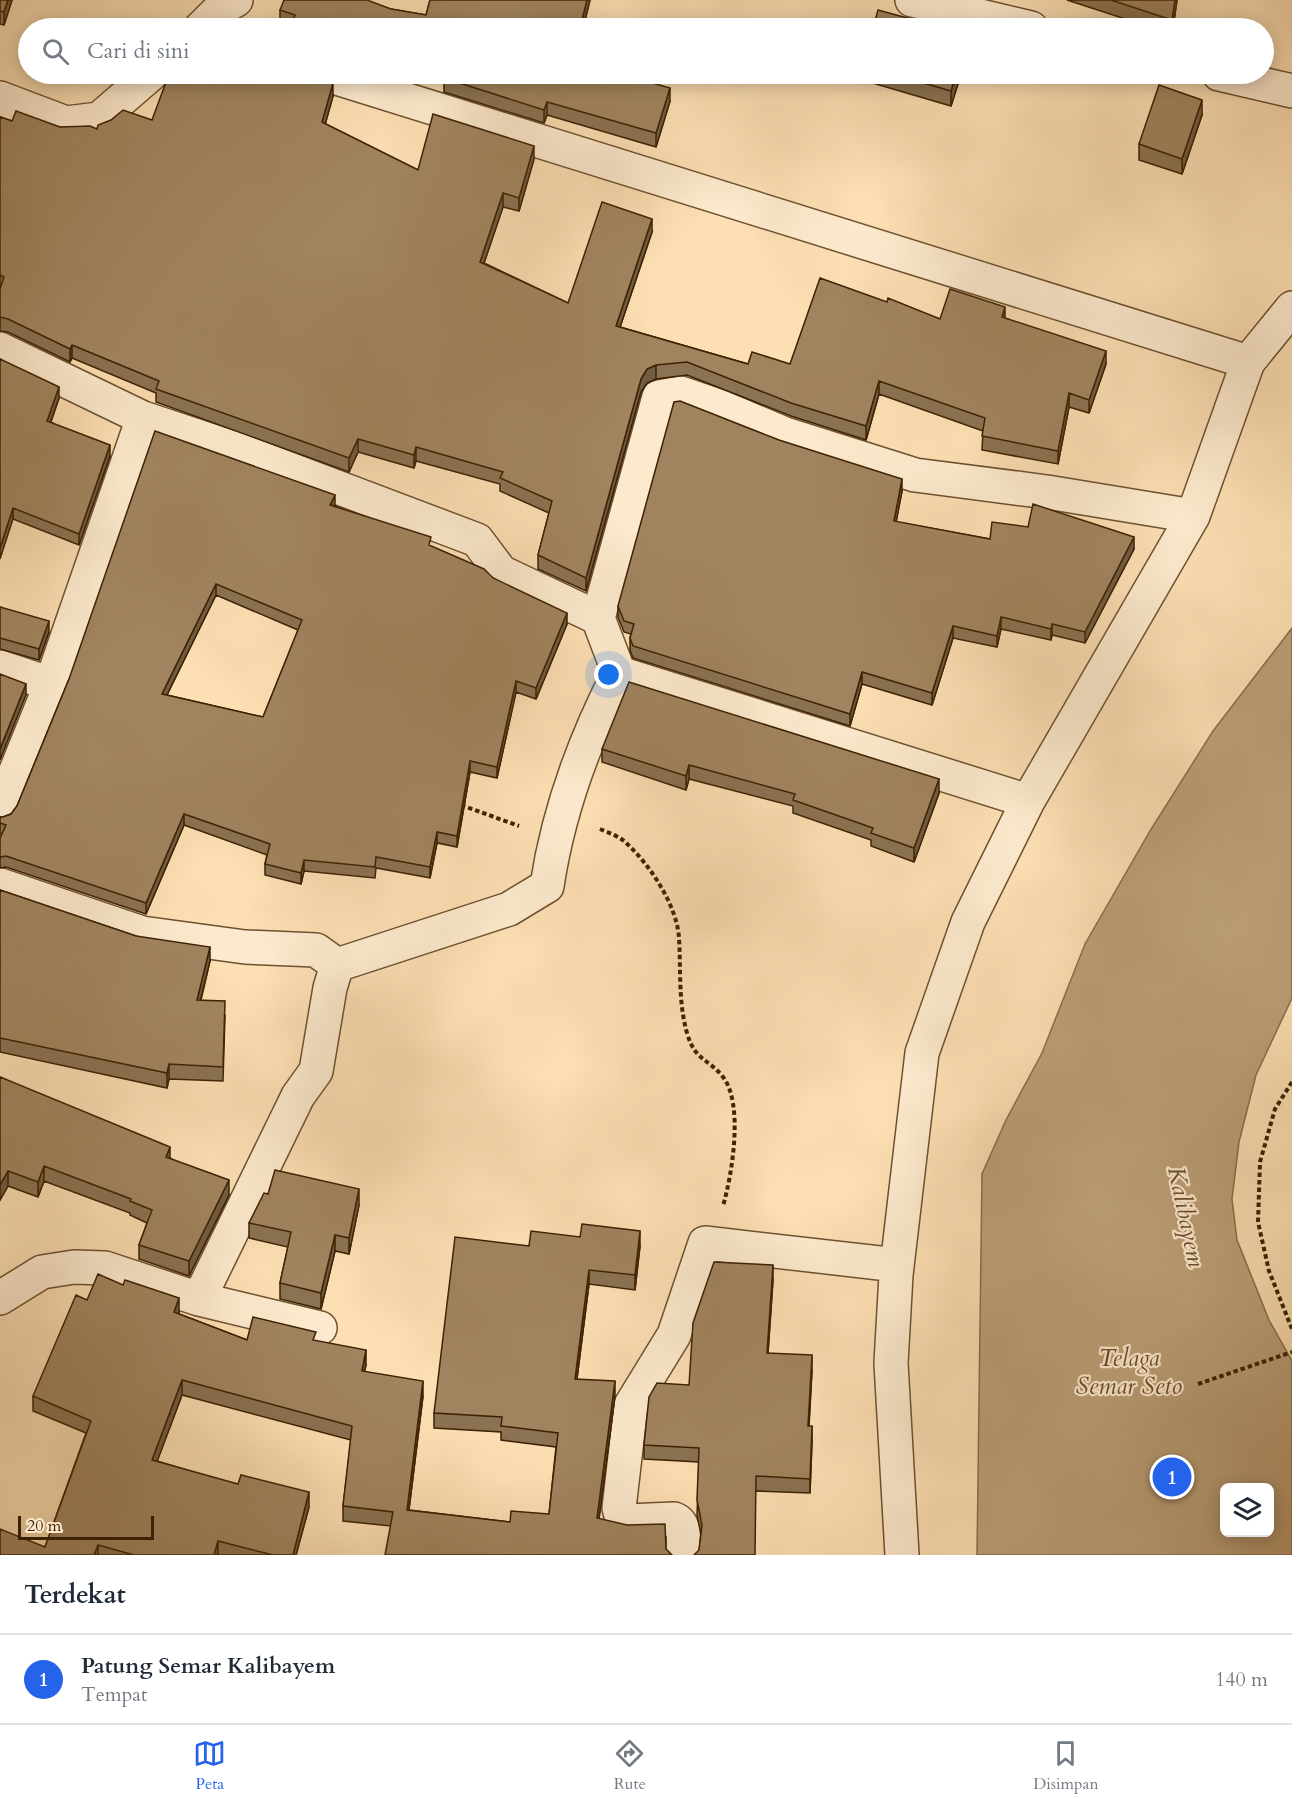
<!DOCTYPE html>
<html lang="id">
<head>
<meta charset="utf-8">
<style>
	:root { --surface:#fff; --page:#f6f6f7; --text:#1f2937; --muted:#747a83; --line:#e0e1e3; --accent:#2563eb }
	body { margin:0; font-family:Cardo,serif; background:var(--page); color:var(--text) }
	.controls { position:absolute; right:18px; bottom:18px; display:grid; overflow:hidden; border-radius:9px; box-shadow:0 3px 15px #0003 }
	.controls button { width:54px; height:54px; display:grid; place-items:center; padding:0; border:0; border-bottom:2px solid var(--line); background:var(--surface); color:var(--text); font:30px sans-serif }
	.scale { position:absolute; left:18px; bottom:15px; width:136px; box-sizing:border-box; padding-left:6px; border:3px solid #3d2203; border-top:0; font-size:16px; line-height:21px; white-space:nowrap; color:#3d2203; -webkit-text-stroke:4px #fdeace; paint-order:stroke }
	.you { position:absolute; left:609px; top:675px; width:21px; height:21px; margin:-15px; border:4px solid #fff; border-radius:50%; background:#1a73e8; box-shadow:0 0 0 9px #1a73e833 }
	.badge { display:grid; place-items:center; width:39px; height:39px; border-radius:50%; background:var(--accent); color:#fff; font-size:20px; font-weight:700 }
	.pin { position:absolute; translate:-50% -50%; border:3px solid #fff; box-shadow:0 2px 6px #0006 }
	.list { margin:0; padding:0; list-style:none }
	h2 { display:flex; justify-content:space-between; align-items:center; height:78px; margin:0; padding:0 24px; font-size:26px }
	h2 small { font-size:20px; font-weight:400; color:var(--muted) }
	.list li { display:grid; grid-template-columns:39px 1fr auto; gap:18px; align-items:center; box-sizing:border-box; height:90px; padding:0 24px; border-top:2px solid var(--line) }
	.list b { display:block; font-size:22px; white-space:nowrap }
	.list p { margin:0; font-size:20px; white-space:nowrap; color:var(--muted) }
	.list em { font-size:20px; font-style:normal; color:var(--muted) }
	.icon { flex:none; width:33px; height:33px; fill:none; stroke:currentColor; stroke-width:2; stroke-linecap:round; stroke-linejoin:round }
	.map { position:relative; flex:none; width:1292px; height:1555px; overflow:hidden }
	.search { position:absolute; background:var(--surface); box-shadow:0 3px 15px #0003; left:18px; right:18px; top:18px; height:66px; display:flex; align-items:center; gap:15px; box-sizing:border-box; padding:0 21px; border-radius:33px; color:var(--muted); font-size:22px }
	.sheet { height:168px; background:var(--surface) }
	nav { display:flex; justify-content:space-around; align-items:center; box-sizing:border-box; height:84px; border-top:2px solid var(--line); background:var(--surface); font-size:16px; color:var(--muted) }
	nav a { display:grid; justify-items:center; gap:3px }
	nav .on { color:var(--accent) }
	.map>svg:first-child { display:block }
</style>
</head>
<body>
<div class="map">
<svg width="1292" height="1555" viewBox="0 0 1292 1555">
	<rect width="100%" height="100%" fill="#fcdfb3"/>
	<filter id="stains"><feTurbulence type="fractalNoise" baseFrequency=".00333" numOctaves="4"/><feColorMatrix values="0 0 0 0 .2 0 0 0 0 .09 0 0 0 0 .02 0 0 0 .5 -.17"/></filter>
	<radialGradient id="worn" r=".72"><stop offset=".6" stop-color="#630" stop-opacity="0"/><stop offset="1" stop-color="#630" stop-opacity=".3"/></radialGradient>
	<path fill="#bb9f77" stroke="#896d49" stroke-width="1.5" fill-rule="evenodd" d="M1292,628v370l-36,77 -17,67 -7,57 5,41 32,80 23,41v194h-315l5,-381 24,-54 36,-67 43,-109 65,-113 63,-100zM1224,1488h46v44h-46z"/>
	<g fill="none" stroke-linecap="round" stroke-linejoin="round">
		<g stroke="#6d512f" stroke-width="36">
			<path id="minor" d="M912,0l119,28
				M201,28l19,-19 16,-9
				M324,74l924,288
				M1219,74l73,17
				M0,98l66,25 33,-4 52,-45
				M0,349l143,69 96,32 238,90 24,32 97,46
				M0,667l51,17
				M1028,801l-409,-128 -21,-55 61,-221 22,-4 38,13 66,28 130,41 132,17 146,24
				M0,810l51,-126 92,-266
				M0,885l142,48 103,14 71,3 21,15
				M0,1298l42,-26 32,-5 31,1 94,31 121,29
				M199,1299l99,-203 18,-25 14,-83 7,-23 172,-56 38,-23c11,-74 38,-147 72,-213
				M683,1555c0,-13 4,-31 -9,-36l-47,2 -5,-2 -3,-11 12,-103 43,-70 31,-92 192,22
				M902,1555l-11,-192 5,-88 26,-222 46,-131 60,-121 165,-285 55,-154 44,-54"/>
		</g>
		<path stroke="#3d2203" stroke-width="4" stroke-dasharray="4.5 3" stroke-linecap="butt" d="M461,805l58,21
			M600,829c7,3 18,7 24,12 25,22 53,64 55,97 2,32 -1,63 8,95 8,28 21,25 36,44 21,27 9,98 0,129
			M1292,1082l-17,27 -15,53 -2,60 11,49 23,58
			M1198,1384l94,-32"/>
		<use href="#minor" stroke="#fdeace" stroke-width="33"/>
	</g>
	<path fill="#8a7252" stroke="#3d2203" stroke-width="1.5" fill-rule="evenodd" d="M0,0h12l-8,25 -4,-1z
		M430,0h160l-7,28h-292v-1l-11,-4v-13l111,-1 35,6z
		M1067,0h110l-4,28h-20z
		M434,74h187l49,27 -14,46 -109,-32 -3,8 -100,-31v-12l-5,-1v-4z
		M862,74h99l-10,32 -89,-26z
		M276,83l57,13 -8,28 93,46 116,-11 -15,52 -16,-4 -19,56 84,40 84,-71 -32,95 128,37h42l97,-62 53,17 65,-1 101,46 -17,49 -20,-6 -11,57 -76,-14 1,-19 -104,-37 -13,46 -75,-24 -104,-41 -31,4 -9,4 -6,9 -55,199 -48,-22v-14l11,-42 -49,-22v-7l-84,-23 -2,7 -56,-16 -9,20 -193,-70v-9l-84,-35 -2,4 -62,-30 -8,-1v-214l12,4 48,6 37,2 55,-9z
		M1202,115l-20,59 -43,-14v-16z
		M0,359l59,39 -8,24 59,34 -31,89 -66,-26z
		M902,491l-6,31 94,17 144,10 -49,94 -33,-8 -1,5 -50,-11 -4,18 -44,-9 -21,67 -70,-21 -12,42 -217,-68 -3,-8v-12l1,-4 -7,-2 -6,-15v-11z
		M335,506l96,41 62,31 74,46 -31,75 -20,-7 -19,86 -27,-6 -13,75 -20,-4 -7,35 -54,-10 -1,10 -71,-7 -3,13 -36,-9v-11l2,-9 -83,-30 -38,89 -140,-47 -6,1v-30l2,-3 -2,-1v-17h3l8,-3 6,-8 52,-127zM216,595l82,35 -35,87 -96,-22z
		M0,607l49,25 -10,28 -39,-11z
		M602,749l337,44 -25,69 -43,-16v-6l-78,-27v-7l-104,-27 -3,11 -84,-28z
		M0,890l210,71 -9,39 24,15 -2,66 -54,-2 -2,9 -167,-36z
		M0,1077l170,81 59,37 -40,81 -50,-17v-14l8,-22 -17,-8v-2l-86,-32 -6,16 -30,-11 -8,14z
		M268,1194l91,11 -10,49 -14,-3 -14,58 -41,-10v-16l8,-36 -39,-9v-15z
		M529,1246h111l-5,44 -46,-6 -12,95 38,17 -16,123 67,30 -275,-23 -48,-5v-15l8,-66 -169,-45 -25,66 152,46 -13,48h-296l45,-8 41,-114 -53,-22v-15l54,-96 92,12v2l68,26 69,1 50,24 -2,6 59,25 -14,114 101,12 39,-8 7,-67 -55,-7v-8l-67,-4v-15z
		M773,1280l-5,73 44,17 -3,56 3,15 -2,52 -54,-2 -57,59 2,-16 -4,-19 2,-53 -55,-3v-14z"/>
	<path fill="#705c42" stroke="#3d2203" stroke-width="1.5" d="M8,0h4l-8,25v-13z
		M587,0h3l-7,28h-3z
		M1175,0h2l-4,28h-1v-8z
		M956,74h5l-10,32v-15z
		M333,83v13l-11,40v-14z
		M670,88v13l-14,46v-14z
		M1202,100v15l-20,59v-15z
		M547,102v13l-3,8v-13z
		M534,146v13l-15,52v-13z
		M503,193v14l-23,68v-13z
		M652,219v13l-36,107v-13z
		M1005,307v14l-3,-4z
		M72,345v13l-2,4v-13z
		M1106,351v13l-17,49v-13z
		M656,365v14l-9,4 -6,9 -55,199v-13l55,-199 6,-10z
		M879,381v13l-13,46v-14z
		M59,387v11l-12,34v-11z
		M1069,393v14l-11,57v-13z
		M358,439v13l-9,20v-14z
		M110,445v11l-31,89v-11z
		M416,447v14l-2,7v-13z
		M902,479v12l-8,42v-12z
		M335,495v11l-5,-1z
		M13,508v11l-13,40v-11z
		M1134,537v12l-49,94v-11z
		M216,584v11l-54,110v-11z
		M567,613v11l-31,75v-11z
		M1001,617v12l-4,18v-11z
		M49,621v11l-10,28v-11z
		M1052,624v11l-1,5v-11z
		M953,626v12l-21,67v-12z
		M862,672v12l-12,42v-12z
		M516,681v11l-19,86v-11z
		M26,684v11l-26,65v-11z
		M470,761v11l-13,75v-11z
		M689,765v14l-3,11v-14z
		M939,779v14l-25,69v-14z
		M184,814v11l-38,89v-11z
		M437,832v11l-7,35v-11z
		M304,860v11l-3,13v-11z
		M210,947v14l-13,53v-14z
		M169,1064v15l-2,9v-15z
		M170,1147v15l-4,-5z
		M44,1166v15l-6,16v-15z
		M8,1171v15l-8,14v-15z
		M229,1180v15l-40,81v-15z
		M359,1189v16l-10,49v-16z
		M640,1231v15l-5,44v-15z
		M335,1235v16l-14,58v-16z
		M773,1265v15l-6,87v-14z
		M589,1270v14l-14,110v-15z
		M179,1298v14l-5,15v-15z
		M366,1350v15l-4,21v-15z
		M812,1355v15l-4,71v-15z
		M182,1380v15l-30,80v-15z
		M423,1381v15l-16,129v-15z
		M615,1381v15l-18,137v-15z
		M812,1426v15l-2,52v-14z
		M309,1492v15l-13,48h-3z
		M218,1541v14h-4z
		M98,1545v10h-4z"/>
	<path fill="#a0845f" stroke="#3d2203" stroke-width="1.5" fill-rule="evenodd" d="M0,0h8l-4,12 -4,-1z
		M284,0h83l24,9 35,6 4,-15h157l-7,28h-289l4,-13 -15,-5z
		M1111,0h64l-3,20z
		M878,10l66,18h-71z
		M169,74h81l26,9 2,-9h33l22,9 -11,39 96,48 15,-56 101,32 -15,52 -16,-5 -23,69 88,41 34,-101 50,17 -36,107 132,38 4,-12 38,12 30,-86 67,24 1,-4 52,21 10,-30 55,18 -3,10 104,34 -17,49 -20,-7 -11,58 -76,-15 3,-18 -106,-37 -13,45 -75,-23 -104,-41 -31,3 -9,4 -6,10 -55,199 -48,-23 14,-54 -52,-23 3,-6 -87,-25 -2,8 -56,-16 -9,19 -193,-69 3,-8 -87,-36 -2,4 -62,-30 -8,-2v-28l4,-12 -4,-2v-158l12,4 4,-10 44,16 30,-1 7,3 1,-4 13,-5 12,-10 29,10z
		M445,74h176l49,14 -14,45 -109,-31 -3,8 -100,-32z
		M893,74h63l-5,17z
		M1159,85l43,15 -20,59 -43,-15z
		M0,359l59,28 -12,34 63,24 -31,89 -66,-26 -13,40z
		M680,401l99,39 123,39 -8,42 96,18 2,-17 36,5 5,-23 101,33 -49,95 -33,-8 -1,5 -50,-12 -4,19 -44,-10 -21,67 -70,-21 -12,42 -217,-68 -3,-8 4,-14 -10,-3 -6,-15 56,-204z
		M155,431l180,64 -5,10 101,32 -2,8 55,24 9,9 74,35 -31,75 -20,-7 -19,86 -27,-6 -13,75 -20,-4 -7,35 -54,-10 -1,10 -71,-7 -3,13 -36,-9 5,-20 -86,-30 -38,89 -140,-47 -6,1v-19l6,-13 -6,-2v-6h3l8,-3 6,-8 52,-127zM216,584l86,36 -39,97 -101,-23z
		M0,607l49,14 -10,28 -39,-11z
		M0,674l26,10 -26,65z
		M629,682l310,97 -25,69 -43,-15 2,-5 -80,-28 2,-6 -106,-29 -3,11 -84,-27z
		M0,890l136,46 74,11 -13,53 28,1 -2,66 -54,-3 -2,9 -167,-35z
		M0,1077l170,70 -4,10 63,23 -40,81 -50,-16 13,-35 -22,-9 1,-2 -87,-33 -6,16 -30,-11 -8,14z
		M275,1170l84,19 -10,49 -14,-3 -14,58 -41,-10 11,-51 -42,-9 15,-30 4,1z
		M582,1224l58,7 -5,44 -46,-5 -14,109 40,2 -18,137 30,7 38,-1 1,25 6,6h-287l8,-43 -50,-6 9,-80 -170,-46 -30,80 86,24 3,-9 68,17 -16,63h-20l-55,-14 -4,14h-80l-36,-10 -4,10h-94v-26l45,18 46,-126 -58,-25 43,-101 11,5 11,-26 25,11 2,-5 54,18 -5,14 73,28 6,-23 63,15 -3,8 53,10 -4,21 61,10 -16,129 103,12 1,-11 38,3 9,-81 -57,-7 1,-9 -68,-4 21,-176 74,9 2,-15 49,6z
		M714,1262l59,3 -6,88 45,2 -4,71h4l-2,53 -54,-3 -1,79h-61l5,-5 3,-25 -5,-25 2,-52 -55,-3 5,-48 8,-14 32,2 4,-62z"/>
	<g text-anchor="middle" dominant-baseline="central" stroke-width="4.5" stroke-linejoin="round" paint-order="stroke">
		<g font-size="24" font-style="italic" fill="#694e2c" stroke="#fdeace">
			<text transform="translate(1186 1217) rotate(78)">Kalibayem</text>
			<text x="1129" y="1358">Telaga<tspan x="1129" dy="28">Semar Seto</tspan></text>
		</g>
	</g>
	<rect width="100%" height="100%" filter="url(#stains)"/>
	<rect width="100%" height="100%" fill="url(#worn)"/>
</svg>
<div class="controls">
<button><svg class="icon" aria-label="layers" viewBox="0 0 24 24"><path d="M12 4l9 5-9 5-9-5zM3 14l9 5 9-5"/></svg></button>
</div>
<div class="scale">20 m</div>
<div class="you"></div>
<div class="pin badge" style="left:1172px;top:1477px">1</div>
<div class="search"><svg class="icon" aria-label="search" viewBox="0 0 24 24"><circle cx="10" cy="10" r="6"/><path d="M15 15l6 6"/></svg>Cari di sini</div>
</div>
<section class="sheet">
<h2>Terdekat<small></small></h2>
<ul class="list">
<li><span class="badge">1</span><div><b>Patung Semar Kalibayem</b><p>Tempat</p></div><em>140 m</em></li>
</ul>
</section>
<nav>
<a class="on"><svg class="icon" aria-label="map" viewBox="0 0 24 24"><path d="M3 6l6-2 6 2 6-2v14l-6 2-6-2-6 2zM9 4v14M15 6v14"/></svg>Peta</a>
<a><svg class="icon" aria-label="directions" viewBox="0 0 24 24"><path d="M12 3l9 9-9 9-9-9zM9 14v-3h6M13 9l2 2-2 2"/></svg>Rute</a>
<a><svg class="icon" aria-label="saved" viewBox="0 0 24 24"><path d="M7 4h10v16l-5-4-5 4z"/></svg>Disimpan</a>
</nav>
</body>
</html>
